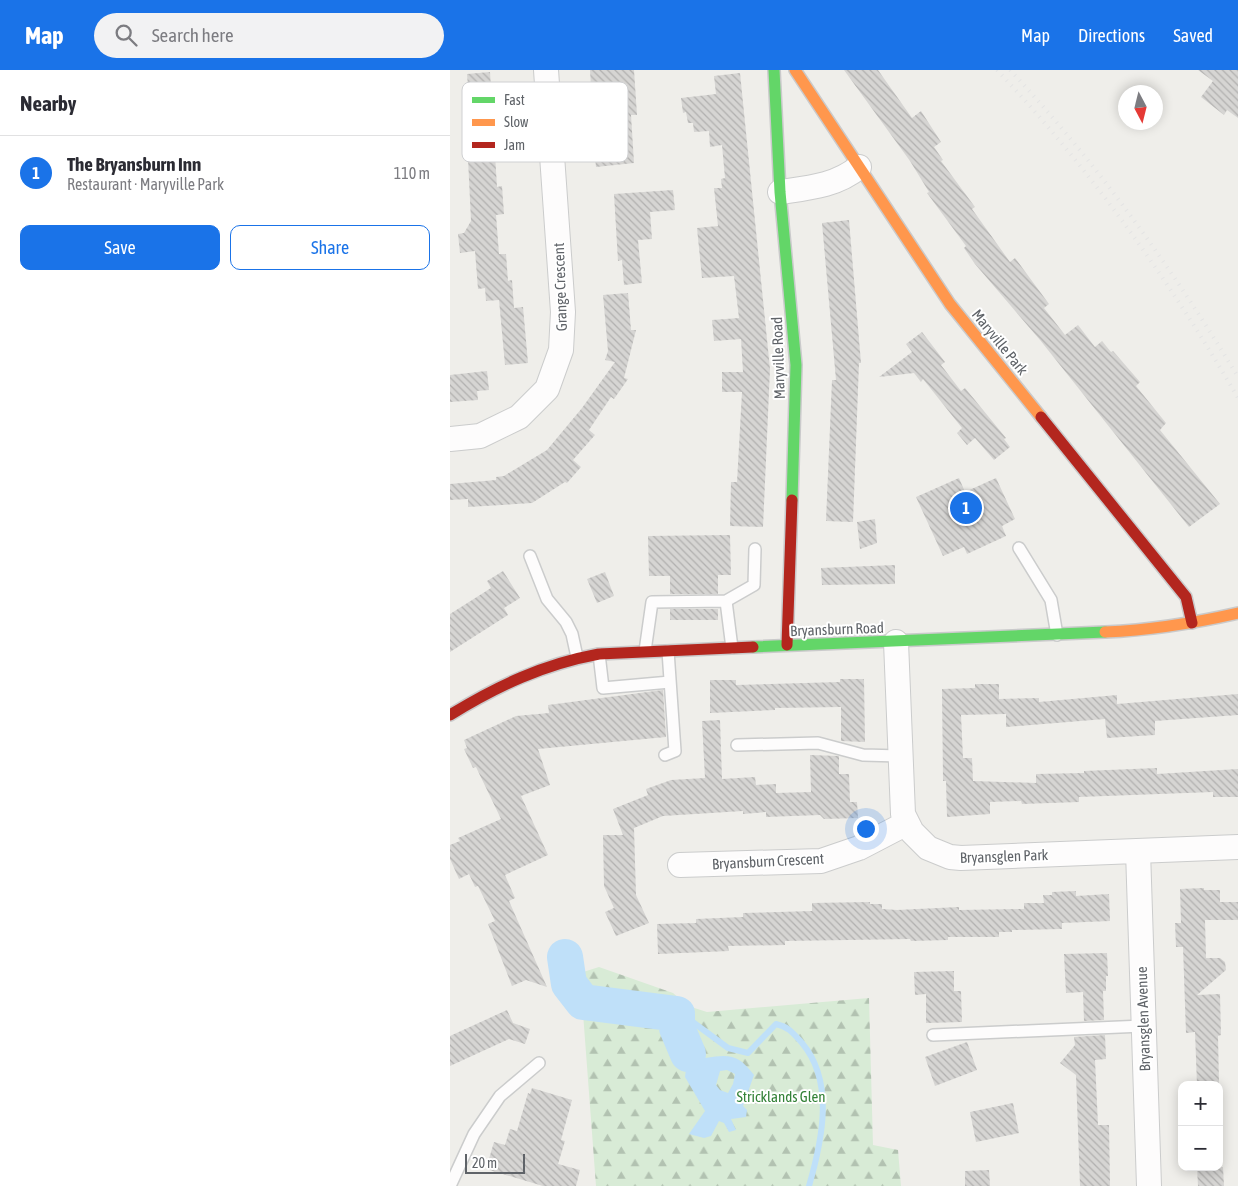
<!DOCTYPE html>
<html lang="en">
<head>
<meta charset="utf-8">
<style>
	:root { --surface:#fff; --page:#f2f2f3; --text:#2b2b33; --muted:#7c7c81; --line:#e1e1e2; --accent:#1a73e8 }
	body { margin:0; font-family:"Asap Condensed",sans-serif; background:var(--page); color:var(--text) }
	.controls { position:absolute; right:15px; bottom:15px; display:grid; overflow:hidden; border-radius:10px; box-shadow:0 2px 12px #0003 }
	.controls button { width:45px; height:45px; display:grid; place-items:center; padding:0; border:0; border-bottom:1px solid var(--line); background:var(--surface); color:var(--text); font:25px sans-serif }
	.compass { position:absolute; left:668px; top:15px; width:45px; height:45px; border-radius:50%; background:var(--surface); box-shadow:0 2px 12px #0003; rotate:173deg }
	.scale { position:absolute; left:15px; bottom:12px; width:60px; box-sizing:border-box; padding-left:5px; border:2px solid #5f6368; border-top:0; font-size:14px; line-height:18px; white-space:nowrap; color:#5f6368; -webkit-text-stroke:4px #fff; paint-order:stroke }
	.you { position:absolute; left:415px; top:758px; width:18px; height:18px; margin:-12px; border:4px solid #fff; border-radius:50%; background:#1a73e8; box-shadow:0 0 0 8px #1a73e833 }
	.badge { display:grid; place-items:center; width:32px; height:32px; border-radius:50%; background:var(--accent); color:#fff; font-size:16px; font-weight:700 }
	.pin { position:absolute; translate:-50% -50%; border:2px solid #fff; box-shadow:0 1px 5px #0006 }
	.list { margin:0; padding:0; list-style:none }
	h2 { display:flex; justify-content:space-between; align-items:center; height:65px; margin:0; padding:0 20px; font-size:21px }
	h2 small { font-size:16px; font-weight:400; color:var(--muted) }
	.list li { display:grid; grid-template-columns:32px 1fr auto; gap:15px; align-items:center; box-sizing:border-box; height:75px; padding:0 20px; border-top:1px solid var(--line) }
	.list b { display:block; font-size:19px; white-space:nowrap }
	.list p { margin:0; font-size:16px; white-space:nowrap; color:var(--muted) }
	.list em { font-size:16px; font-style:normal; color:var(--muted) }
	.actions { display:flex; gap:10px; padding:15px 20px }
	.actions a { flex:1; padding:11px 0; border:1px solid var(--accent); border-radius:10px; text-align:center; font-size:18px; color:var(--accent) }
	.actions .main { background:var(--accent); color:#fff }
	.icon { flex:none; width:28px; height:28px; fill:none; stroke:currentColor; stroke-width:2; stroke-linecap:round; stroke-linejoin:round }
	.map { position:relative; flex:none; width:788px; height:1116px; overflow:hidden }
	header { display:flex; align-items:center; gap:30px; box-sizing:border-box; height:70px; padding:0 25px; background:var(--accent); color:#fff }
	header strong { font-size:24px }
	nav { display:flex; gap:28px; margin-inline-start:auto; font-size:18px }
	.search { width:350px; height:45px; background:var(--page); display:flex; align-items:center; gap:12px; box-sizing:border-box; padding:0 18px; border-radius:28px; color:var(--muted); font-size:19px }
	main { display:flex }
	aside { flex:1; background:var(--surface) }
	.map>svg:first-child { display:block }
</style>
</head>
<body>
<header>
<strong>Map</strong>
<div class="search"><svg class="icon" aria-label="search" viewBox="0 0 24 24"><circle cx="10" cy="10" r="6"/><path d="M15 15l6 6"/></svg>Search here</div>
<nav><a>Map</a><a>Directions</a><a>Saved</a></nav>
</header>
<main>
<aside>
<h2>Nearby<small></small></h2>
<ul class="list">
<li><span class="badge">1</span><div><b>The Bryansburn Inn</b><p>Restaurant · Maryville Park</p></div><em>110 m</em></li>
</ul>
<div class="actions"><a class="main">Save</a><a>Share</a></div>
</aside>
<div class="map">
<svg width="788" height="1116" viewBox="0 0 788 1116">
	<defs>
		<pattern id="forest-firs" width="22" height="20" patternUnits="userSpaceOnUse" patternTransform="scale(1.25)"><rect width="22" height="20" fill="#d8ebd6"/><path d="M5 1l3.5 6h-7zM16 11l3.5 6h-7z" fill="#b2c2b1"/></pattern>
		<pattern id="building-back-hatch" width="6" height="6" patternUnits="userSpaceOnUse" patternTransform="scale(1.25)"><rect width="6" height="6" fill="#d6d5d3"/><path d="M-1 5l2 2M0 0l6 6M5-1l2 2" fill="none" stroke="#b1b0af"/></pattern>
	</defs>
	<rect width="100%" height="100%" fill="#efeeea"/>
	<path fill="url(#forest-firs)" d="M149,897l74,26 15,13 19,6 162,-14 4,147 25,5 3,36h-305l-16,-213z"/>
	<path fill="#bfe0f9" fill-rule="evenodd" d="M238,984l14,1 3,3c25,-4 33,-4 49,17l-11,31 4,4 -1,7 -15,2 5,11 -7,2 -5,-9 -5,-2 -8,15 -7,2 -15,-4 16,-23 -20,-34zM277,1000l8,4 -2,10 -5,9 -8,-3 -4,-5 4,-14z"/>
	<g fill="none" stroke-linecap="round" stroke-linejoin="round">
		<path stroke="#bfe0f9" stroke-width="6" d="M227,944l13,6 38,28 20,5 28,-29c13,3 17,9 26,19 33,39 20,98 7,143"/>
		<path stroke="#bfe0f9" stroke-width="36" d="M115,887l4,27 14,18 94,12v14l11,26"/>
	</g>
	<path fill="url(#building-back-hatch)" d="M140,0h44l3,45h-6l3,48 -38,4 -2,-20 -7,1 -3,-61h7z
		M394,0h34l34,48 9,-7 20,31 -7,5 9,13 -2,1 34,46 -3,2 38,53 5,-4 34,46 -5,4 21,27 13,-10 17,22 7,-6 9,11 2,-1 27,31 -4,4 30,37 -6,7 60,74 -31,23 -149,-187 -65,-76 -11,-16 2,-2 -39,-53 2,-1 -19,-31z
		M748,0h40v48l-11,-8 -3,5 -23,-18 12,-16z
		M40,2l7,115 5,-1 2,28 -8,1 3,39h7l2,27 4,-1 2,28 9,-1 5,56 -23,2 -6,-65 -13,1 -1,-13 -7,1 -3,-38 -15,2 -2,-19 6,-1 7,-12 -4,-83h5l-5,-64z
		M290,3l30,296 -7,158 -33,-1 1,-44h6l5,-90h-20v-20h21l-2,-33 -27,2 -2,-21 27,-2 -5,-42 -32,2 -5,-50 21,-2 -4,-38h8l-1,-9 4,-1 -3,-33 -12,2 -1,-16 -15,1 -1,-9h-5l-2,-11 -3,1 -2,-15 35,-4 -2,-18z
		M223,120l2,20 -25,2 2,27 -14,1 4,43 -18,2 -2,-25 -4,1 -4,-67z
		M399,150l12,143h-2l-6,159 -27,-1 6,-141h4l-14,-157z
		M178,223l3,37h5l-12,48 4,1 -14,20 -3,-2 -22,33 6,5 -22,25 8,7 -14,16 -2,-1 -33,21 -64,4v-8l-18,1v-16l46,-4v-3l8,-1 43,-26 35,-42 33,-46 -10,-2 3,-9 -5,-56z
		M472,262l23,30 -4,3 20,26 4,-3 41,50 -2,1 6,8 -16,13 -19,-22 -8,7 -10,-12 5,-5 -39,-49 -2,3 -7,-9 -35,4 33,-25 -6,-8z
		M37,301l2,19 -12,1 1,9 -28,2v-27z
		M509,408l6,14 31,-14 19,41 -13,7 4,10 -39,18 -3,-7 -21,9 -27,-59z
		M425,449l2,24 -17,6 -3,-27z
		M280,465l1,40h-13v19h-48v-18h-21l-1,-40z
		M445,495v19l-73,1 -1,-17z
		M53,501l17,27 -16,10 4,7 -58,37v-38l41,-26 -4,-7z
		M155,502l9,24 -17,7 -10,-24z
		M220,539h48v11h-48z
		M390,609h24l1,63 -24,-1v-34l-66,1v2l-65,3v-33h26v5l104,-3z
		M525,614h24v15l40,-1v4l78,-7v9l121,-10v21l-83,6v14l-48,3 -2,-19 -99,8v-13l-45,1 2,43h9l1,23 63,2v-9l48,-1v-2l73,-3v6l81,-5v28h-25v-5l-134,5v5l-57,2 -1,-3 -31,1v12l-43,3 -1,-36h-3l-1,-92 33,-1z
		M213,620l3,47 -128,12 12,36 -29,11 27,59 -43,20 10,23 -6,3 38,86 -21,-7 -14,6 -24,-62 7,-3 -17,-35 -3,1 -6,-13 -10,5 -9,-20v-14l10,-4 -2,-3 43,-19 -25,-52 -3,1 -9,-19 3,-1 -3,-8 52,-24 33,-3 -1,-8z
		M270,650l2,59 33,-2 1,8 20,-1v9l35,-1 -1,-37 29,1v18h10l1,28h7l1,16 -34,1 -4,-4 -54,2v-5l-23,2v-3l-80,5 -29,12 2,67 13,28 -33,13 -11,-24 9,-4 -10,-22 -1,-51h20l-10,-26 35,-14 -2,-6 25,-9 34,-2 -3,-57z
		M754,818v2h16v12h18v18h-33l1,38h14l5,4 1,8 -29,25 23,-1 1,41 -3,1 1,48 -22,1 -2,-53 -9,1 -3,-86h-7l-1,-24h6l-1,-34z
		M626,821v5l33,-2 1,27 -48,2v6l-50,1v2h-13v5h-51v3l-37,1 -1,-2 -125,2v4l-57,1 1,5 -71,3 -1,-30 39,-1v-4l47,-2v-4l69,-2v-8l58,-1v2h12v5l15,1 62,-3v3l65,-1v-6h20l-1,-8h9v-3z
		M657,883l1,23h-2v15h-3l1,29 -20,1 -1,-29 -17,1 -2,-39z
		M504,901v20h7l1,31 -36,1v-29l-11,1 -1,-23z
		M57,940l6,13 17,6 -5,15 -16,-5 -59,27v-30z
		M655,965l1,24 -11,1 3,65h11l1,61h-30l-4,-111 -16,-12 15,-18 -1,-8z
		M517,972l10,28 -42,16 -10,-29z
		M82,1018l40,12 -11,40 4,1 -7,23 22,6 -4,16h-33l-57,-17 8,-27 11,3 5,-16 7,2 11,-38 2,1z
		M563,1033l6,30 -43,9 -6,-30z
		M747,1097h26l1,19h-26z
		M539,1100l1,16h-25v-15z"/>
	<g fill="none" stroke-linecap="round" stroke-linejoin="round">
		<g stroke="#cbcccc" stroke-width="14">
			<path id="lane" d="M569,478l32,52 6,35
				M80,486l17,43 19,23 6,12 5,23
				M276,531l28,-16 1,-36
				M195,581l7,-49 74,-1 6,47
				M149,584l4,34 67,-6
				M287,675l81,-2 45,12 37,1
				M215,685l10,-4 -7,-100
				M483,965l210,-9
				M0,1116l24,-52 26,-38 39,-33"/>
		</g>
		<g stroke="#cbcccc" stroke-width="26">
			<path id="street" d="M330,122c28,-4 56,-6 79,-25
				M0,369l30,-3 39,-19 28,-28 14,-39 2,-38 -17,-242
				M446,572l7,172 9,18 16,16 22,9 11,1 277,-11
				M688,781l11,335
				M230,795l141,-4 38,-13 48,-25"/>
		</g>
		<g stroke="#cacacb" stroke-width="14">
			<path id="fast" d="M324,0l6,122 16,173 -4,135
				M303,577l352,-15"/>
		</g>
		<g stroke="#cacacb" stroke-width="14">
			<path id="slow" d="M345,0l155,234 91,113
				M655,562c45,-2 89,-9 133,-19"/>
		</g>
		<g stroke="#cacacb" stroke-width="14">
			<path id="jam" d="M591,347l145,180 6,26
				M337,575l5,-145
				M0,645c47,-29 94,-51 149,-61l154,-7"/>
		</g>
		<use href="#lane" stroke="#fdfcfc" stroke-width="11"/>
		<use href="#street" stroke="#fdfcfc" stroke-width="24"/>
		<use href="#fast" stroke="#63d668" stroke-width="11"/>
		<use href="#slow" stroke="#ff974d" stroke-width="11"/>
		<use href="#jam" stroke="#b3261e" stroke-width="11"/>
		<path stroke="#e4e4e4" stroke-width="4" stroke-dasharray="1 6" stroke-linecap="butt" d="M547,0c93,99 173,211 241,328
			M560,0c87,93 162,198 228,307"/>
	</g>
	<g text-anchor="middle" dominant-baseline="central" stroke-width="4" stroke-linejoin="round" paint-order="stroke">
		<g font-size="15" fill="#5f6368" stroke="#fff">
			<text transform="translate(110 217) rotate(-92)">Grange Crescent</text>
			<text transform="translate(550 272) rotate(51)">Maryville Park</text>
			<text transform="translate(328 288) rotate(-92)">Maryville Road</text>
			<text transform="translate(387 559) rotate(-2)">Bryansburn Road</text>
			<text transform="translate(554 786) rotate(-2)">Bryansglen Park</text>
			<text transform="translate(318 791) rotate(-3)">Bryansburn Crescent</text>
			<text transform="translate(693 949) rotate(-92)">Bryansglen Avenue</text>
		</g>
		<g font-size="15" fill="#348238" stroke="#fff">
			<text x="331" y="1026">Stricklands Glen</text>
		</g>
	</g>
	<rect x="12" y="12" width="166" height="80" rx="8" fill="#fff" stroke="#cfd0d2" stroke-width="1"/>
	<rect x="22" y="27" width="23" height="6" fill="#63d668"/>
	<rect x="22" y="49" width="23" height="7" fill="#ff974d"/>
	<rect x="22" y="72" width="23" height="6" fill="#b3261e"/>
	<g font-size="14" fill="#5f6368">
		<text x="54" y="35">Fast</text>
		<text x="54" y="57">Slow</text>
		<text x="54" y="80">Jam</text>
	</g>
</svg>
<div class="controls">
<button>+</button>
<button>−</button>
</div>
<svg class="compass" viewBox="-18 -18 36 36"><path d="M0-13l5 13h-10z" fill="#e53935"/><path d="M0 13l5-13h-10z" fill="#7c7c81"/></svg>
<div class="scale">20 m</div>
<div class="you"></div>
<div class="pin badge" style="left:516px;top:438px">1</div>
</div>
</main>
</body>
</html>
